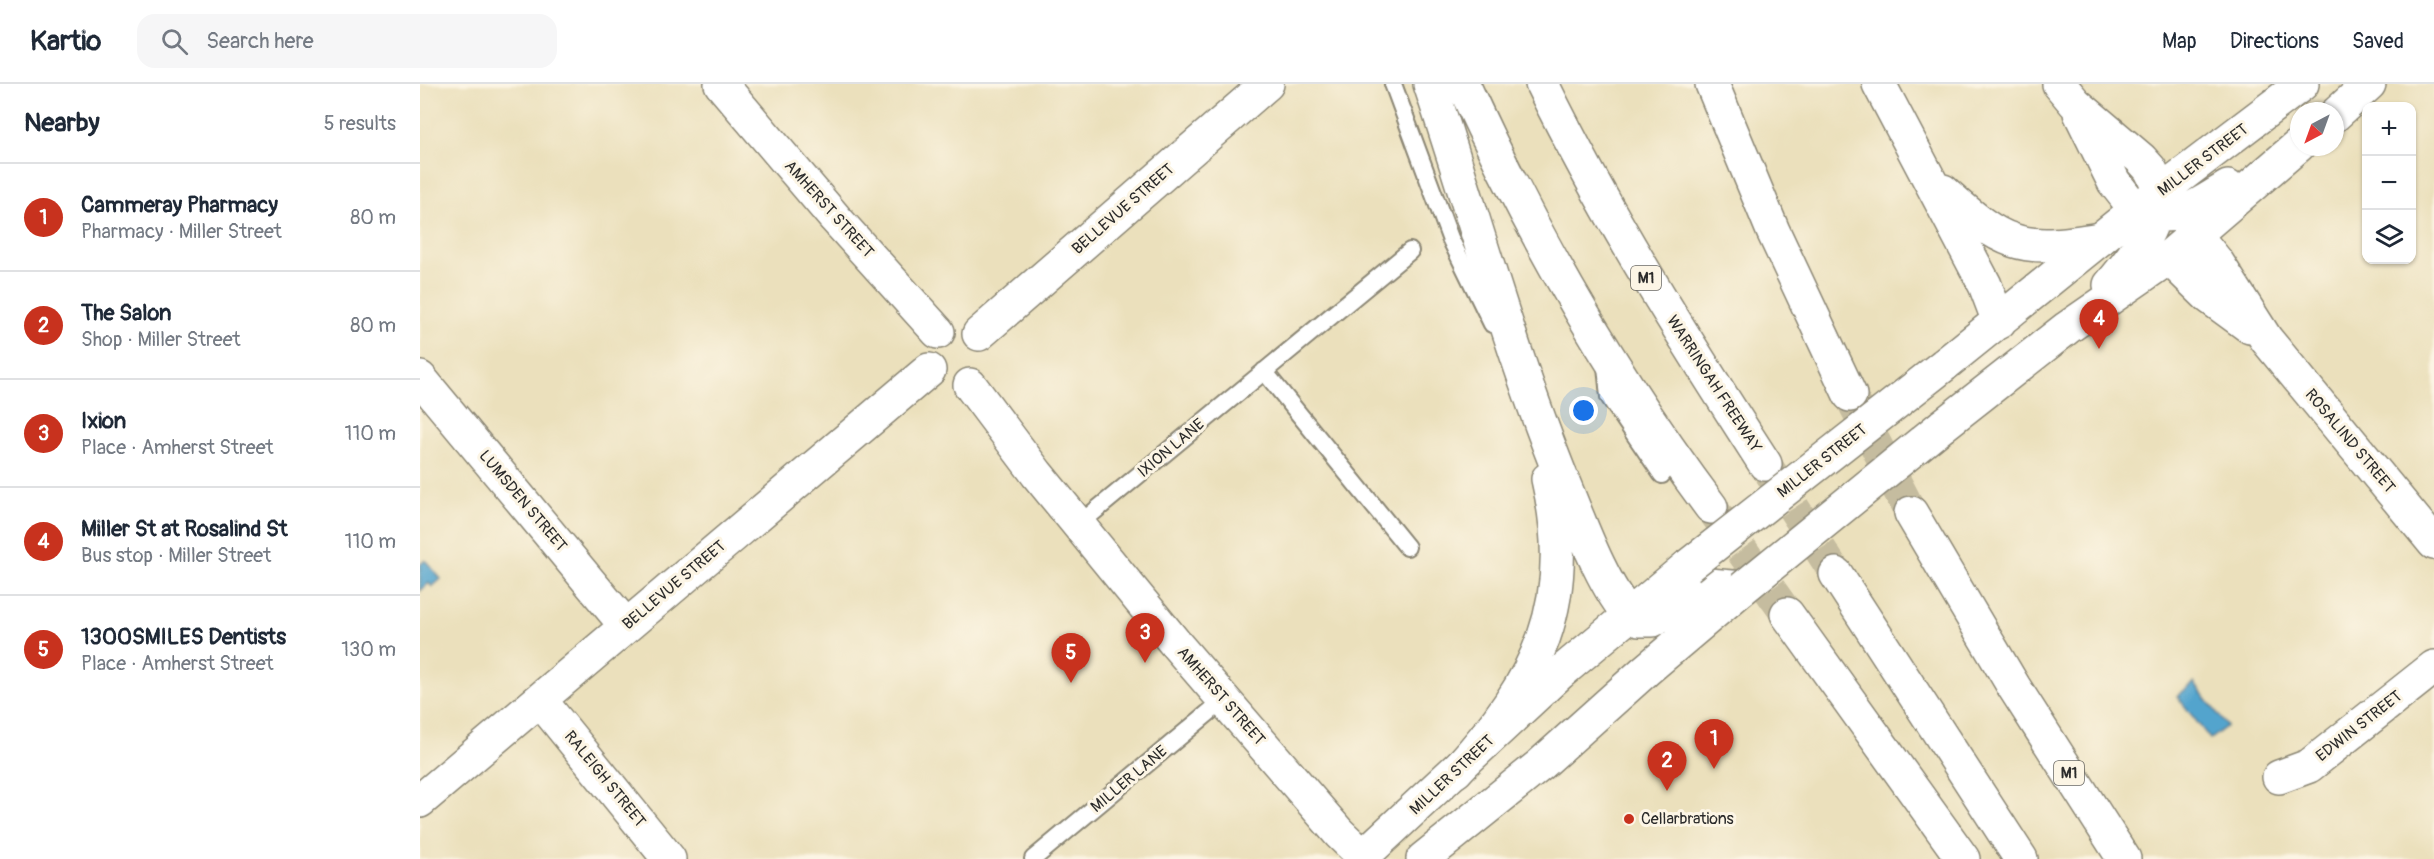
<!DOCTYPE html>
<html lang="en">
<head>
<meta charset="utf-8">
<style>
	:root { --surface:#fff; --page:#f6f6f7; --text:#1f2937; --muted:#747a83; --line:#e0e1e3; --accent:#c8321e }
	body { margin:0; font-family:Pangolin,sans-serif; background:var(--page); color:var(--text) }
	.controls { position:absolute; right:18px; top:18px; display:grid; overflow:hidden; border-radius:12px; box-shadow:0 2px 4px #0004 }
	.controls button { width:54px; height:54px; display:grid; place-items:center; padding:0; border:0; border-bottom:2px solid var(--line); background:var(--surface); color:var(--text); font:30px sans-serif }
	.compass { position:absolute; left:1870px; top:18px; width:54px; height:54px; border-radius:50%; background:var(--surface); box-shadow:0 2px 4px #0004; rotate:221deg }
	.you { position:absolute; left:1164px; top:327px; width:21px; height:21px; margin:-15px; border:4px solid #fff; border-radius:50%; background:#1a73e8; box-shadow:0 0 0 9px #1a73e833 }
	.badge { display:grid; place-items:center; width:39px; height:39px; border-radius:50%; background:var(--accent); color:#fff; font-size:20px; font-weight:700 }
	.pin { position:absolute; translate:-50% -50px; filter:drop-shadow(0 2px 3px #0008) }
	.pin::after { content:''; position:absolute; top:32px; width:21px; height:18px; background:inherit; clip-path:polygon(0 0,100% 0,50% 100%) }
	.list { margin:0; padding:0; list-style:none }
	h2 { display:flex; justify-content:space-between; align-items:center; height:78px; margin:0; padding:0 24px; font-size:26px }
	h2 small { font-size:20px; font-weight:400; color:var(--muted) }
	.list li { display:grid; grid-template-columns:39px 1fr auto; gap:18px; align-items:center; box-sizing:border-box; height:108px; padding:0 24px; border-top:2px solid var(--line) }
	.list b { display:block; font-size:22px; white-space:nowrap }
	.list p { margin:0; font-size:20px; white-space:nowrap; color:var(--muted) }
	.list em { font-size:20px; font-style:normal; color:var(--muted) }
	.icon { flex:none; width:33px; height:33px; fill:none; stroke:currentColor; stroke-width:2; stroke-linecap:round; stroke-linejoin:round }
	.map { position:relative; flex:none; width:2014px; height:775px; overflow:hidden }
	header { display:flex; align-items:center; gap:36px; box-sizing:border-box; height:84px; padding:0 30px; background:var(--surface); border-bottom:2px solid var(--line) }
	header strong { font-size:28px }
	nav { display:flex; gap:33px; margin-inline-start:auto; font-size:21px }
	.search { width:420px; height:54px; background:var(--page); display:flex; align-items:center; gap:15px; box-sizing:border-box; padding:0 21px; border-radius:18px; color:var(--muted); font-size:22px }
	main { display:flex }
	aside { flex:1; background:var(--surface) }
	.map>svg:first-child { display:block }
</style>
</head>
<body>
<header>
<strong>Kartio</strong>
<div class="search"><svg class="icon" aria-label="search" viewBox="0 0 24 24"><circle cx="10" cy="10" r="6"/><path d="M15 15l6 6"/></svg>Search here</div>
<nav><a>Map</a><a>Directions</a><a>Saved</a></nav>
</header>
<main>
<aside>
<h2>Nearby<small>5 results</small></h2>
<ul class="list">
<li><span class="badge">1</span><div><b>Cammeray Pharmacy</b><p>Pharmacy · Miller Street</p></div><em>80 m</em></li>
<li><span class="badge">2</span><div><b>The Salon</b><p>Shop · Miller Street</p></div><em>80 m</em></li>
<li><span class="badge">3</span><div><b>Ixion</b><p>Place · Amherst Street</p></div><em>110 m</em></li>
<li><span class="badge">4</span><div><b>Miller St at Rosalind St</b><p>Bus stop · Miller Street</p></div><em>110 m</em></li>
<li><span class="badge">5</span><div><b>1300SMILES Dentists</b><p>Place · Amherst Street</p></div><em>130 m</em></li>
</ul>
</aside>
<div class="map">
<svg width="2014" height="775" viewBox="0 0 2014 775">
	<rect width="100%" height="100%" fill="#fcf5e5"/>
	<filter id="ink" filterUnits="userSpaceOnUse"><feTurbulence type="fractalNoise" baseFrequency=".0167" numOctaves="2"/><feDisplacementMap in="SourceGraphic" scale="12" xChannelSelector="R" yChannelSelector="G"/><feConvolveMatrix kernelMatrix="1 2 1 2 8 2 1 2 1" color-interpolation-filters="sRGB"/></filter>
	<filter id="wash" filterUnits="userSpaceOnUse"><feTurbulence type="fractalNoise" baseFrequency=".008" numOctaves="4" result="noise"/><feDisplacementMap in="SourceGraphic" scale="24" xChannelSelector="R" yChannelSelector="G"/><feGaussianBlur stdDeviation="1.35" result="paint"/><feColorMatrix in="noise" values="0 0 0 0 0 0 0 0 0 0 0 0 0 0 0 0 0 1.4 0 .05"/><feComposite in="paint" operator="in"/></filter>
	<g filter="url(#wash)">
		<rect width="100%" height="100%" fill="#ebe0bc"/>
		<path fill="#52a4cd" stroke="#3e687c" stroke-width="1.5" d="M5,476l16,19 -9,8 -3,-4 -9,8v-26z
			M1774,599l33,43 -17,13 -33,-43z"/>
	</g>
	<g filter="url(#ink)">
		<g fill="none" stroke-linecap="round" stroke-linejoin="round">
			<path stroke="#c5bc9f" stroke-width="33" stroke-dasharray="33 16" stroke-linecap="butt" d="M1430,311l61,118
				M1347,383l69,107
				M1293,426l74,104"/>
			<g stroke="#8b8674" stroke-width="20">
				<path id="lane" d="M973,0l57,154 42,86
					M1186,282l3,31 53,78
					M844,287l143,176
					M658,441l332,-274
					M613,775l192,-160"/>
			</g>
			<g stroke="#8b8674" stroke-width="36">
				<path id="street" d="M301,0l114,134 103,114
					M1639,0l16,19 66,56 9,10 11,22
					M1660,29l34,69 22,28
					M1775,151l22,27 49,77 168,204
					M1748,173l41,40 41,30
					M559,250l288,-250
					M0,294l206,248
					M550,301l67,89 138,169 164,190 27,26
					M120,616l129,159
					M1859,693l30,-11 125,-99
					M0,717l509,-431"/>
			</g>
			<g stroke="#8b8674" stroke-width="36">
				<path id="primary" d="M1915,31l34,-31
					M1716,126c40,14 59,-3 92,-23
					M1690,201c22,-26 45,-55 50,-90
					M1524,281l192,-155 166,-126
					M1522,342l125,-98 97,-67 135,-116
					M1209,530l10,6h14l56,-35 34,3
					M940,775l200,-186 128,-107
					M1003,775l117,-94 105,-94 98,-83"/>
			</g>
			<g stroke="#8b8674" stroke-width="36">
				<path id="highway" d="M1010,0c45,135 82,273 136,405 15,36 37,97 63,125
					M1043,0c68,149 150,292 248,423
					M1122,0c65,133 143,256 223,380
					M1292,0l61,147 77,164
					M1459,0l106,201 14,37
					M1523,107c60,54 76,62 157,48
					M1491,429l103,174 110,172
					M1416,490l185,285
					M1367,530l176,245
					M1036,687c82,-90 121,-169 92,-292"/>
			</g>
			<use href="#lane" stroke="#fff" stroke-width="16"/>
			<use href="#street" stroke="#fff" stroke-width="33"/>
			<use href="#primary" stroke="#fff" stroke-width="33"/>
			<use href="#highway" stroke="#fff" stroke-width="33"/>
			<g stroke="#8b8674" stroke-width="36" stroke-linecap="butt">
				<path id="primary-bridge" d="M1268,482l256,-201
					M1323,504l199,-162"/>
			</g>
			<use href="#primary-bridge" stroke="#fff" stroke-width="33"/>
		</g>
	</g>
	<circle fill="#c8321e" stroke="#fcf5e5" stroke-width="2" cx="1209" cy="735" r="6"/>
	<g text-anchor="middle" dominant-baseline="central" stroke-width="6" stroke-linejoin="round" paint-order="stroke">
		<g fill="#fcf5e5" stroke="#6a6863" stroke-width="1.5">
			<rect x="1211" y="182" width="30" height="24" rx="4.5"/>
			<rect x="1634" y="677" width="30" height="24" rx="4.5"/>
		</g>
		<g font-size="15" font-weight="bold" fill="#2b2b2b">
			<text x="1226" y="194">M1</text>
			<text x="1649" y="689">M1</text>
		</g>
		<g font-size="16" fill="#2b2b2b" stroke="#fcf5e5">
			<text transform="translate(1783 76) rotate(-37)">MILLER STREET</text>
			<text transform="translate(409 125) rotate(48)">AMHERST STREET</text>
			<text transform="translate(703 125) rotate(-41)">BELLEVUE STREET</text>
			<text transform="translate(1294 300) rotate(57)">WARRINGAH FREEWAY</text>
			<text transform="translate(1930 357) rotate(50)">ROSALIND STREET</text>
			<text transform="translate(751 364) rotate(-40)">IXION LANE</text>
			<text transform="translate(1402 377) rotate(-38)">MILLER STREET</text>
			<text transform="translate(103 417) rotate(50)">LUMSDEN STREET</text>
			<text transform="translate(254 501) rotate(-40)">BELLEVUE STREET</text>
			<text transform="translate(801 612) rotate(49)">AMHERST STREET</text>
			<text transform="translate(1939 642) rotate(-38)">EDWIN STREET</text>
			<text transform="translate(1032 691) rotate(-43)">MILLER STREET</text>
			<text transform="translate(185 695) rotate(51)">RALEIGH STREET</text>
			<text transform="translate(709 695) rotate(-40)">MILLER LANE</text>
		</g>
		<g font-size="16" fill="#2b2b2b" stroke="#fcf5e5" text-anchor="start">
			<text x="1221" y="735">Cellarbrations</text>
		</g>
	</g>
</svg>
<div class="controls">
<button>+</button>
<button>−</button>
<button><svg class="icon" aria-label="layers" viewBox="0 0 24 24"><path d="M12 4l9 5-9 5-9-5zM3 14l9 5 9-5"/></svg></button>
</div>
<svg class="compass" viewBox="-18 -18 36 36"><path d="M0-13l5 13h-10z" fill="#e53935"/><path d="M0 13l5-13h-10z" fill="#747a83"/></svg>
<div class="you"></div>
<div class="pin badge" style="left:1294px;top:685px">1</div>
<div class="pin badge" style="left:1247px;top:707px">2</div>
<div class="pin badge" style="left:725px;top:579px">3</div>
<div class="pin badge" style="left:1679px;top:265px">4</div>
<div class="pin badge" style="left:651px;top:599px">5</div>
</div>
</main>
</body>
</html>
